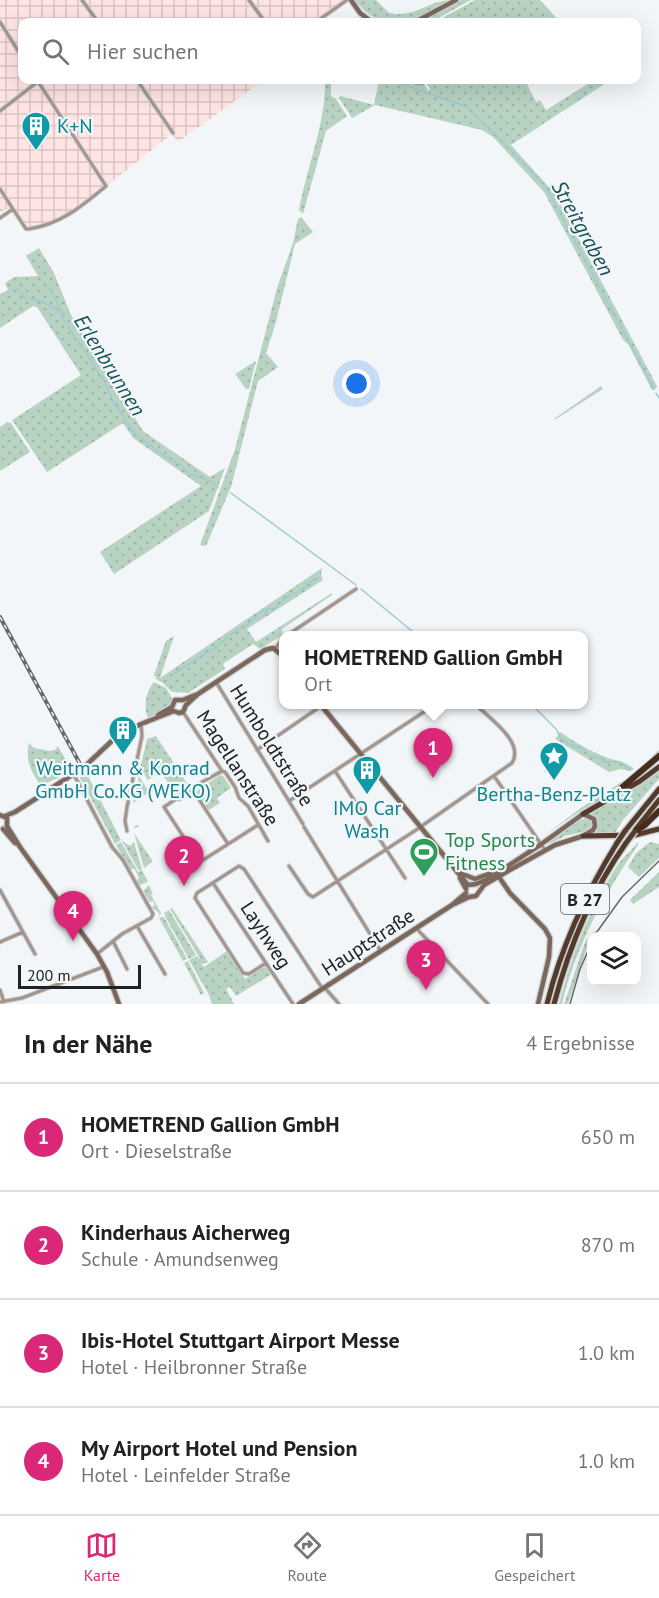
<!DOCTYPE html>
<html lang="de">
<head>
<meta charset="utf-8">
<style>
	:root { --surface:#fff; --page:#f2f2f2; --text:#202124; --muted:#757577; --line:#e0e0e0; --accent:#db2777 }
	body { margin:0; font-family:"PT Sans",sans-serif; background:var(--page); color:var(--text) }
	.controls { position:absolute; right:18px; bottom:18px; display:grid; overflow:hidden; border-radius:12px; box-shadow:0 6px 24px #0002 }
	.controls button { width:54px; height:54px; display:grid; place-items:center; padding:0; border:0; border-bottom:2px solid var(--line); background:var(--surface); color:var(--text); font:30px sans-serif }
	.scale { position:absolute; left:18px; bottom:15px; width:123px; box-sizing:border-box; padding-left:6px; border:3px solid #202122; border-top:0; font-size:16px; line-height:21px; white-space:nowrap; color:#202122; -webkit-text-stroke:4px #f2f6f8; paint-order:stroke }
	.you { position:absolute; left:357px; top:384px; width:21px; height:21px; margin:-15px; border:4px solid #fff; border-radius:50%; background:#1a73e8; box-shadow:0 0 0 9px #1a73e833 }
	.badge { display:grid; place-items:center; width:39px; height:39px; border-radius:50%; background:var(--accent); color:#fff; font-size:20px; font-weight:700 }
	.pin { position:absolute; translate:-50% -50px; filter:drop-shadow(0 2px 3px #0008) }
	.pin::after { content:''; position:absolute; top:32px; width:21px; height:18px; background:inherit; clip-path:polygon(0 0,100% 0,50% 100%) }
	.popup { position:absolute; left:279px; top:631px; width:309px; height:78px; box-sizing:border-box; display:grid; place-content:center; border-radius:12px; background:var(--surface); filter:drop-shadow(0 2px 4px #0005); font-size:20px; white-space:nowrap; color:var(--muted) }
	.popup b { font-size:22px; color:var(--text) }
	.popup::after { content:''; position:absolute; left:50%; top:100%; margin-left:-12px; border:12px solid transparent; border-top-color:var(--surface) }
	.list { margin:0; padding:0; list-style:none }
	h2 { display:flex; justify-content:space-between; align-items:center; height:78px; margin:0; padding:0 24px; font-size:26px }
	h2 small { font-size:20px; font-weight:400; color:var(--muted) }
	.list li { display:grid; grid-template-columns:39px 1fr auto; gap:18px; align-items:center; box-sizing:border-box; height:108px; padding:0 24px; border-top:2px solid var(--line) }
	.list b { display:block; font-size:22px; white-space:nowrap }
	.list p { margin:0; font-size:20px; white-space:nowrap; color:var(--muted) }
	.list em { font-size:20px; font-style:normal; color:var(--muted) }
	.icon { flex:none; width:33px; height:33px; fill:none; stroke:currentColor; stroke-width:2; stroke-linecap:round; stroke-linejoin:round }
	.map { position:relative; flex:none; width:659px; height:1004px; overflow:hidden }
	.search { position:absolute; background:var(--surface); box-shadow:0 6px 24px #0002; left:18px; right:18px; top:18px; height:66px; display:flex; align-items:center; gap:15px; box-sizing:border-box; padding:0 21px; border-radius:12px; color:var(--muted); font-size:22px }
	.sheet { height:510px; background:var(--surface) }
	nav { display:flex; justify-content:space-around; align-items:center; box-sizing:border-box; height:84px; border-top:2px solid var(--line); background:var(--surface); font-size:16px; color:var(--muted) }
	nav a { display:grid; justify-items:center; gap:3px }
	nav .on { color:var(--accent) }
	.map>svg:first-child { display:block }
</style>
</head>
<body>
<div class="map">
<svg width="659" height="1004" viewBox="0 0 659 1004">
	<defs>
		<pattern id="industrial-grid" width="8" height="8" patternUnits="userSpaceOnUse" patternTransform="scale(1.5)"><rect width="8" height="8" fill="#ffe4e4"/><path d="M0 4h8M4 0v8" fill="none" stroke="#dac3c3"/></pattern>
		<pattern id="grass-dots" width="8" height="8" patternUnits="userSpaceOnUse" patternTransform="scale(1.5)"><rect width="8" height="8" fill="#b9d3c3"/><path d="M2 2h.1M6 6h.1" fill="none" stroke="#9fb5a7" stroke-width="1.8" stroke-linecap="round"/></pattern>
		<pattern id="forest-firs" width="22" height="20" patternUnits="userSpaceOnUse" patternTransform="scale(1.5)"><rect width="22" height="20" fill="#b9d3c3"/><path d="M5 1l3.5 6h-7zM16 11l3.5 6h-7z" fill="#9fb5a7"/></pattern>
		<pattern id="park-crowns" width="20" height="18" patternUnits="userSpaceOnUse" patternTransform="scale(1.5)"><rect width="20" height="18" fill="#b9d3c3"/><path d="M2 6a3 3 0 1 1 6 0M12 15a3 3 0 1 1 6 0" fill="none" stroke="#9fb5a7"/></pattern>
	</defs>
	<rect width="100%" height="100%" fill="#f2f6f8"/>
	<path fill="url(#industrial-grid)" d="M0,0h347l-31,22h-294v58h242l-86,62 -6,-8 -98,78 -15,9 -33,8 -13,-19 -8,-1 -5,4z"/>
	<path fill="url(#grass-dots)" d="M355,0h21l13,13c28,5 39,-13 63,-13 -36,20 -66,40 -97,0z
		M461,0h10l-40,22h-9z
		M475,0h65l20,22h-125z
		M325,80h6v16l5,3 11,17 -21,15 -23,83 -4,-4c8,-44 27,-86 26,-130z
		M379,80h34l-3,9 17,4 3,-4 -6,-9h106l-3,4 9,18 4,-2 6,10 48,-30h10l2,3 -95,62 44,49 102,192 -1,3 -4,1 -24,-46 -5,-4 -79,-148 -51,-55 -11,-7 -107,-25 -23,13 -13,-20 1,-2 34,9z
		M301,217l12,15 -18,12 -19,78 -10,31 12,14 -20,14 -27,106 -25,59 -6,-1 35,-96 42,-161 16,-45 5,-24z
		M39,248l15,25 17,42 72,116 67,46 15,-9 -16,43 -95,63 -14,-22 101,-66 -68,-48 -10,-15 -76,49 -35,-52 69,-45 -44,-68 -4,-1 -33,22v-34l8,-4 -3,-7 9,-6 24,-1 -12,-20z
		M256,361l-7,28h-3l-11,-15z
		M7,422l4,1 19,29 -30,19v-44z
		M322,568l-1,6 2,6 -76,49 9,13 76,-49v2l-50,34 1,6 -23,14 -7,-5 -30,20 2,5 -37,24 -16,-1 -9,-9 -6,-3 -3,-5 12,-34 8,-5 -14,42z
		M154,682l12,6 6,10 -4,10 -20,10c-5,-11 -2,-27 6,-36z
		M560,732c15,10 31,20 48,26 12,4 15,2 26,11l-4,2 -10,-2 -11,3 -54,-33z
		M156,736l34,52 -13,8 -16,-24 -13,8 -8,-11 7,-30z
		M29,743l5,5 16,3 5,-1 3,-4 14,25 -31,15c-10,-14 -16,-26 -12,-43z
		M659,750v4l-41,35 -50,30 -24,17 38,-29 52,-33z
		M556,762l6,2 -6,13 -12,-6z
		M659,770v9l-36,41 -8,13h-22l4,-11 -8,-9z
		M86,772l35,68 -6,4 -35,-66z
		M220,775l3,1 8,12 -14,10 3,5 -11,7 -12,-17 1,-3z
		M588,818l4,4v4l-6,5 -21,5 -16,8 -1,-1 32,-23z
		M134,833l18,27v2l-8,6z
		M122,841l8,5 4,-4 8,27 -3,2z
		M121,842l17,30 4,-2 6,12 -9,3 -2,-5 2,-2 -5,-10 -3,2 -15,-25z
		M638,842v3c-34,50 -62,100 -76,159h-3c12,-47 31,-97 58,-138 6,-9 15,-16 21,-24z
		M650,842l9,2v14l-20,19 -11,-10 8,-14z
		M659,872v15l-26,17 -3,-4z
		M149,885l4,9 -2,1 10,18 -1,2 -2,2 2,-3 -8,-7 3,-2 -2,-4 -3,1 -7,-11z
		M172,908l36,54 -4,2 -3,-1 3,4 23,-16 18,28 19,-12 5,2 3,5 -36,22 -6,-9 -4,2 8,15h-22l-4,-11 -19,-33 8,-4 4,4 -31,-51z
		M169,910l27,45 -7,4 -23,-41 -2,-5z
		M161,917h3l23,42 -4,2 -24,-43z
		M596,930l-10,20 -18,54h-4l22,-64z
		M188,961l16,32 -3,2 -17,-32z"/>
	<path fill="url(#forest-firs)" d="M413,80h8l7,10 -1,4 -17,-5z
		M601,386l2,3 -47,30h-2z"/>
	<path fill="url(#park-crowns)" d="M139,776l10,16 -16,11z"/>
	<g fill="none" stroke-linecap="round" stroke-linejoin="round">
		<path stroke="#9fcad1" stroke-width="1.5" d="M390,80l75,26 30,28 51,53 108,202
			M49,288l13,24 1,7 23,34 19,30 8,18 21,32 30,23 17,9 8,9 19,6 10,7
			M18,289l6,8 19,5 18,10
			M656,393l3,5
			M231,493l125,92
			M361,589l57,47
			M264,615l4,-6
			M246,626l19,-17 10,-1 14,-13 11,-4 13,-11 6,-2
			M175,673l41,-26 15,-13 12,-6
			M531,704l26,26 3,8 13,8 8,1 9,9 11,2 4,4h15l10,8
			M135,827l3,-1"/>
		<g stroke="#ccd0d1" stroke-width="5">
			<path id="minor" d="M82,0l16,22
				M249,0l16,22
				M0,22l22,35
				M316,22l31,-22
				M137,80l36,53
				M0,111l40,-31
				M0,189l26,40h3c32,-5 53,-23 77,-43l-69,-106
				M0,218l13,-9
				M286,636l70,-47
				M275,649l8,-11
				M216,682l87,142
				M183,712l39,59 3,1 10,15 4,11 9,8 20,35
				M257,750l64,-44
				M222,771l-25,14 -4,5 -13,9h-4l-12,8 36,55 58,-37
				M335,771l70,107
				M74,775l38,72 11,13 30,54 -2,4 -29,16 -25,20
				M494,776l51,74
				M193,790l35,54
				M289,801l147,-97
				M304,827l76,123
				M127,831l-2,-10 2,-14 15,-71 -1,-12
				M529,851l5,-14
				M289,866l19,28 5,3 103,-67 96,-67c13,-21 -23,-45 -37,-59
				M213,883l80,121
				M0,890l35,64
				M137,926l28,48
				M417,929l71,75
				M113,941l14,28
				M0,942l23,-10
				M266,963l-17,11 -6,-1 -48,-75 2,-5 42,-27 5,3 78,119
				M325,988l14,16
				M0,990l4,12
				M0,1002l22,-4 81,-31"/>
		</g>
		<g stroke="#ccd0d1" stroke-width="7">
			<path id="secondary" d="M351,0l9,13 12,9
				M415,22l41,-22
				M320,704l148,181
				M158,715l14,-8 3,-7h8l12,-5
				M39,796l44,-28 32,-30 26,-14 33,-13 5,2 4,-1 3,-7 12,-11 67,-44 8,-2 10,8
				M0,815l7,3v8l13,21 77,107 10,18 12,32
				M5,816l10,-4 25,-16
				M3,829l12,14
				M460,873l15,6 16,-6
				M499,877l11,16 35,36 5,9 -1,19 -11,47
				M460,878l6,11
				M452,905l17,-8 7,-1 8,-11 24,-14 47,-26 28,-9 10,-6 2,-4 -1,-7 -11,-5 -43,31 -52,34 -12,5 -8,1
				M299,1004l153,-99 14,-12"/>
		</g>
		<g stroke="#ccd0d1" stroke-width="8">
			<path id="trunk" d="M583,814l57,-33 19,-14
				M636,829l23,-29
				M625,831l34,-42
				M583,836l52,-1 24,-6
				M547,1004c14,-57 39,-111 70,-161
				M554,1004c15,-57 38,-113 72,-161"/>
		</g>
		<g stroke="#ccd0d1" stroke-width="8">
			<path id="motorway" d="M613,795l46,-39
				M635,831l9,-5 15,-15"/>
		</g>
		<use href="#minor" stroke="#a3958d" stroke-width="3"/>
		<use href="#secondary" stroke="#7b675b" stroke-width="4.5"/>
		<use href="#trunk" stroke="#533a2b" stroke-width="5"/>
		<use href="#motorway" stroke="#472d1d" stroke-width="6"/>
		<path stroke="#656768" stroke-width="1.5" d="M594,936l28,-39 37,-36
			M570,1004l10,-35 12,-27"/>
		<g stroke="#656768" stroke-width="4">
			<path id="rail" d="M0,617l80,147"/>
		</g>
		<use href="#rail" stroke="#f2f6f8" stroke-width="1.5" stroke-dasharray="4.5" stroke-linecap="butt"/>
		<g stroke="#ccd0d1" stroke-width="8" stroke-linecap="butt">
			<path id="trunk-bridge" d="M617,843l8,-12
				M626,843l9,-12"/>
		</g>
		<use href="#trunk-bridge" stroke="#533a2b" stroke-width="5"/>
	</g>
	<defs>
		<g id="building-pin" transform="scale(1.5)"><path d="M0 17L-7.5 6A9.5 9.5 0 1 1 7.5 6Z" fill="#0f9aa8" stroke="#f2f6f8"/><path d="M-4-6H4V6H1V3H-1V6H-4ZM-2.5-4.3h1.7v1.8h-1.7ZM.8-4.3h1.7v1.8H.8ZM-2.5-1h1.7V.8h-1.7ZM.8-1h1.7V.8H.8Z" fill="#fff"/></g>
		<g id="sight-pin" transform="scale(1.5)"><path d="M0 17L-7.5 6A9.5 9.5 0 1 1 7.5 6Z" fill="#0f9aa8" stroke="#f2f6f8"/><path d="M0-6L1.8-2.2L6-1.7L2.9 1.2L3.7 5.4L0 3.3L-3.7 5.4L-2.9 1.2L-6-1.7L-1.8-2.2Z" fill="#fff"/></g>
		<g id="stadium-pin" transform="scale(1.5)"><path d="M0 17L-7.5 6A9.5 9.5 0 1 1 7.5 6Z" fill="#2e9e5b" stroke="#f2f6f8"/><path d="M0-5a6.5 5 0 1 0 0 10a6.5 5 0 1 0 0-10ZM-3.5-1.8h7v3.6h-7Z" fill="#fff"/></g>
	</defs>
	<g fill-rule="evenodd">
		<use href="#building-pin" x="36" y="126"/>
		<use href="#building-pin" x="123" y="730"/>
		<use href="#sight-pin" x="554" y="756"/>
		<use href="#building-pin" x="367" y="770"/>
		<use href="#stadium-pin" x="424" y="852"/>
	</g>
	<g text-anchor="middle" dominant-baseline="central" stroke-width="4.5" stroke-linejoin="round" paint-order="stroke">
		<rect fill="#f2f6f8" stroke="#5f6162" stroke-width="1.5" x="561" y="884" width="48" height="30" rx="4.5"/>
		<g font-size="18" font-weight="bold" fill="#202122">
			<text x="585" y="899">B 27</text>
		</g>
		<g font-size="20" fill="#0d838f" stroke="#f2f6f8">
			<text x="57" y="126" text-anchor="start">K+N</text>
			<text x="123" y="768">Weitmann &amp; Konrad<tspan x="123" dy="23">GmbH Co.KG (WEKO)</tspan></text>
			<text x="554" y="794">Bertha-Benz-Platz</text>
			<text x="367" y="808">IMO Car<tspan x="367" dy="23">Wash</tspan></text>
		</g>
		<g font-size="20" fill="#202122" stroke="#f2f6f8">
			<text transform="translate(272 745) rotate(58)">Humboldtstraße</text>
			<text transform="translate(238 768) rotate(57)">Magellanstraße</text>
			<text transform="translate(266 935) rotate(57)">Layhweg</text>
			<text transform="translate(368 942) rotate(-33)">Hauptstraße</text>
		</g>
		<g font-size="20" fill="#27864d" stroke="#f2f6f8" text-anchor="start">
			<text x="445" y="840">Top Sports<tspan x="445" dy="23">Fitness</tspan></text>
		</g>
		<g font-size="21" font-style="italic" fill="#135058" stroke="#f2f6f8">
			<text transform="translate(583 228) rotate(61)">Streitgraben</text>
			<text transform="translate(110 365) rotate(58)">Erlenbrunnen</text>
		</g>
	</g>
</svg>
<div class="controls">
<button><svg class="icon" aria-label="layers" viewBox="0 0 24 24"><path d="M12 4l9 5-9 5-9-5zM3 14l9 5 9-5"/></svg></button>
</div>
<div class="scale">200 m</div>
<div class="you"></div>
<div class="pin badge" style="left:433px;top:778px">1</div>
<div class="popup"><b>HOMETREND Gallion GmbH</b>Ort</div>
<div class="pin badge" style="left:184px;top:886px">2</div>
<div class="pin badge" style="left:426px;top:990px">3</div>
<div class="pin badge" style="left:73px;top:941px">4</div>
<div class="search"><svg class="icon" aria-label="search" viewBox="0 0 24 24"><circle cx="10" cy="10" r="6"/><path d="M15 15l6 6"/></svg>Hier suchen</div>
</div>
<section class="sheet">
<h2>In der Nähe<small>4 Ergebnisse</small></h2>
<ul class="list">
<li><span class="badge">1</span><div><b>HOMETREND Gallion GmbH</b><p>Ort · Dieselstraße</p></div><em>650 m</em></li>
<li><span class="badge">2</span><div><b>Kinderhaus Aicherweg</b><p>Schule · Amundsenweg</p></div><em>870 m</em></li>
<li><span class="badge">3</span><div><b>Ibis-Hotel Stuttgart Airport Messe</b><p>Hotel · Heilbronner Straße</p></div><em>1.0 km</em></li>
<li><span class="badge">4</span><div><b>My Airport Hotel und Pension</b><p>Hotel · Leinfelder Straße</p></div><em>1.0 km</em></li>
</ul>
</section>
<nav>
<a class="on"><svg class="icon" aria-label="map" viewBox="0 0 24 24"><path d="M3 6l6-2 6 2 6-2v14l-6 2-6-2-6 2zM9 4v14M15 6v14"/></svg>Karte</a>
<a><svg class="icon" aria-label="directions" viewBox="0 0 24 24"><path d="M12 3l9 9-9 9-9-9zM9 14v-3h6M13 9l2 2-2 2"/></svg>Route</a>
<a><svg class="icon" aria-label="saved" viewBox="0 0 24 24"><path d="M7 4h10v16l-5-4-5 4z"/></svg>Gespeichert</a>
</nav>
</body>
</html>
